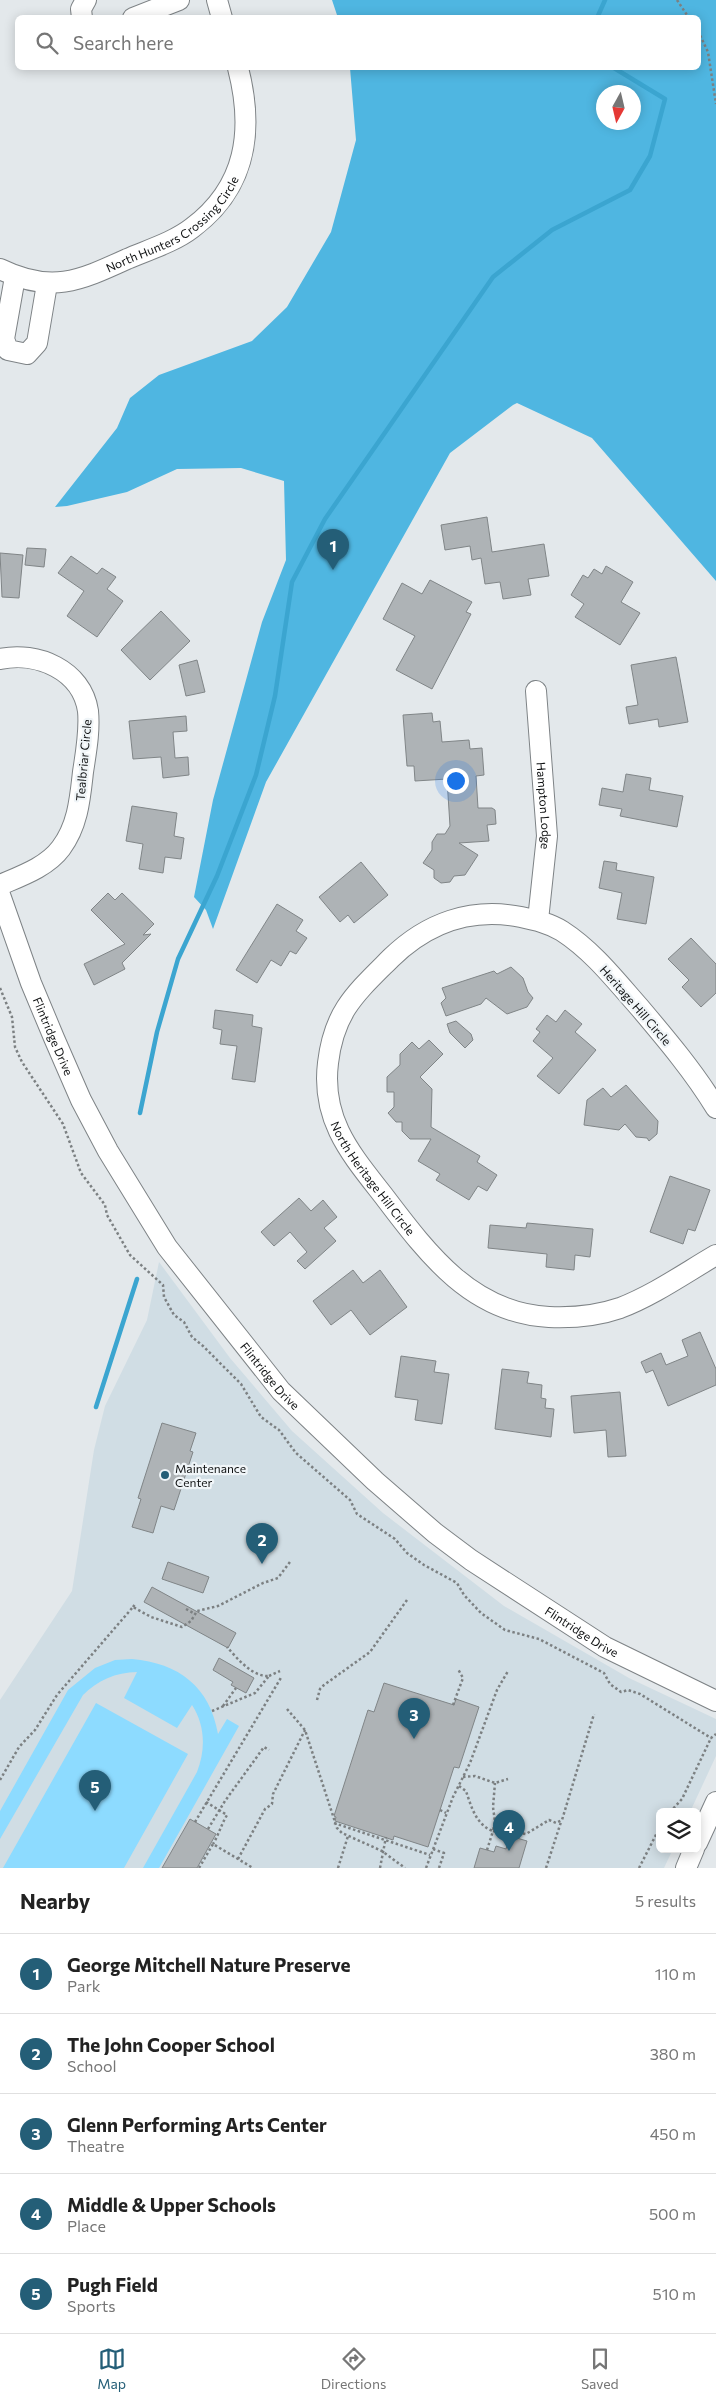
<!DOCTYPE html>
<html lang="en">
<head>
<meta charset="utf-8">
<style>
	:root { --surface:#fff; --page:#f2f2f2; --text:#222; --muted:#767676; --line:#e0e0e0; --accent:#245e77 }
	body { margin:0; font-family:Commissioner,sans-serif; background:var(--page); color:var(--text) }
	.controls { position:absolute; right:15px; bottom:15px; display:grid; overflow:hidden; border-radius:8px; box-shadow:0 2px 12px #0003 }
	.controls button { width:45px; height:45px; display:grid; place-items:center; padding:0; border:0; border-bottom:1px solid var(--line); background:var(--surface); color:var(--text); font:25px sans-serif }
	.compass { position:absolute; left:596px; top:85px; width:45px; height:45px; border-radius:50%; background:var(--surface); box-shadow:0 2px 12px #0003; rotate:188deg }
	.you { position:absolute; left:455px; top:780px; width:18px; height:18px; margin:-12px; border:4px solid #fff; border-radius:50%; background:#1a73e8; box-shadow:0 0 0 8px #1a73e833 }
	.badge { display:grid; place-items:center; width:32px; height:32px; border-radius:50%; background:var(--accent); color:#fff; font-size:16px; font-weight:700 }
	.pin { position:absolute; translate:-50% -41px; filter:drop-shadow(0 1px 2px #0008) }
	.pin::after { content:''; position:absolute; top:26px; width:18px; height:15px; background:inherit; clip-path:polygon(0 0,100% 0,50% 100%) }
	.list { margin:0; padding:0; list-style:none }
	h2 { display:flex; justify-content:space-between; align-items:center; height:65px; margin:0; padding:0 20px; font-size:21px }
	h2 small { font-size:16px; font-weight:400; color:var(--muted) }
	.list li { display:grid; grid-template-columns:32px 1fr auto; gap:15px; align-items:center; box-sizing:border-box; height:80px; padding:0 20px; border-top:1px solid var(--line) }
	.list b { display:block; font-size:19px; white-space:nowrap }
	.list p { margin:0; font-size:16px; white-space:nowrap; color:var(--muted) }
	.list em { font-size:16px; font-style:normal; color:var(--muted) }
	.icon { flex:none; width:28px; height:28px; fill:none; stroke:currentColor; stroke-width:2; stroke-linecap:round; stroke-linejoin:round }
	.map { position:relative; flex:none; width:716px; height:1868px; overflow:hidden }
	.search { position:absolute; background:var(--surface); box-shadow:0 2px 12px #0003; left:15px; right:15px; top:15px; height:55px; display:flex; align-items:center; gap:12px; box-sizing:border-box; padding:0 18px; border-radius:8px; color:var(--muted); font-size:19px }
	.sheet { height:465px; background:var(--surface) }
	nav { display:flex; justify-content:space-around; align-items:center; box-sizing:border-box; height:70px; border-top:1px solid var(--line); background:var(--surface); font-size:14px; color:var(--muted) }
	nav a { display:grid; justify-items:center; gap:2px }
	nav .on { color:var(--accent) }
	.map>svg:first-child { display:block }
</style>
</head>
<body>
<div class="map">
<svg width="716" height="1868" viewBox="0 0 716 1868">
	<rect width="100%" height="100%" fill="#e3e8eb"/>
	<path fill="#d0dde4" d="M159,1262l71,96 62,73 91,82 121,93 125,72 87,41v37l-26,56h-30v37h13l-9,19h-664v-168l72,-109 22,-141 11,-44 42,-86z"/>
	<path fill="#8ddbff" d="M132,1659c47,4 78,28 86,75l9,-15 12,7 -80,142h-16l54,-96c9,-23 8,-47 -5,-67l-15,23 -53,-30 13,-26c-21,0 -40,9 -54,23l-83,144v-28l68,-121 27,-22 20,-8z
		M96,1703l92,51 -64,114h-121z"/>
	<path fill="#4fb6e1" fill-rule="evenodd" d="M332,0h384v581l-124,-143 -75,-35 -4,2 -63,48 -184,329 -53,147 -7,-19 -12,-13 19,-97 49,-178 24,-62 -2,-79 -43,-13 -64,1 -50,23 -60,14 -12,1 62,-79 13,-30 29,-23 93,-34 35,-34 44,-75 25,-92 -6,-72h348v-50h-360zM604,92h30v30h-30z"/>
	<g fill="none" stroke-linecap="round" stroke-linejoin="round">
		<path stroke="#3ba5d0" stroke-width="4.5" d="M597,18l8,-18
			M140,1113l17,-81 21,-73 39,-83 39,-101 19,-79 17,-114 33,-63 168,-242 59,-47 78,-40 20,-34 15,-57 -51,-31
			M96,1407l41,-128"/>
	</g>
	<path fill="#aeb3b6" stroke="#808587" d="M487,517l5,35 52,-8 5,32 -21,3 3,16 -28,4 -3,-17 -15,2 -4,-26 -9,2 -2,-14 -25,4 -4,-25z
		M27,548l19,1 -2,18 -19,-2z
		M0,553l23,2 -4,43 -17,-1z
		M71,556l26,18 5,-6 14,9 -9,12 16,12 -26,36 -30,-21 17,-25 -26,-18z
		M606,566l27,16 -12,20 19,11 -20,32 -45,-28 9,-13 -13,-9 12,-20 5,3 6,-9 8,5z
		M430,580l42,22 -6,10 5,2 -39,75 -36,-19 19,-34 -32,-17 19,-36 20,11z
		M161,611l29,30 -40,39 -29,-30z
		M676,657l12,65 -29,5 -1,-8 -29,5 -3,-17 12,-2 -7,-40z
		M197,660l8,32 -19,4 -7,-31z
		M432,713l1,9 7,-1 2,21 27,-2 1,9 12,-1 2,27 -8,1 2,32h14l3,2 1,14 -9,1 2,16 -30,2 19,12 -13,20 -11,1 -4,6 -9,1 -7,-5v-8l-11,-7 9,-13v-8l5,-8h8l5,-8 -3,-47 -32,2 -1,-15h-7l-4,-51z
		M186,716l1,15 -14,1 2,26 13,-1 1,18 -26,3 -2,-21 -28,2 -4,-38z
		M626,774l25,4 -2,12 34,6 -6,31 -57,-11 2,-7 -23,-4 3,-17 21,4z
		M132,806l45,7 -3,23 10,2 -3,21 -16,-2 -2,16 -24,-4 4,-25 -17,-3z
		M604,861l13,2 -1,7 38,7 -8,47 -29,-5 5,-26 -23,-5z
		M361,862l27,33 -34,28 -6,-8 -8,7 -21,-25z
		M108,893l7,7 7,-7 32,31 -11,11 8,-1 -29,29 3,6 -31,16 -10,-21 41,-20 -34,-34z
		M277,904l26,16 -7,11 11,7 -11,16 -6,-3 -9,15 -10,-6 -14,23 -21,-13z
		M691,938l25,26v29l-15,14 -19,-20 7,-7 -21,-21z
		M511,967l12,11 5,14 5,6 -6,9 -20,7 -21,-16 -5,6 -35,12 -5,-13 5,-5 -4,-10 52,-17 3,3z
		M215,1010l38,5 -1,11 10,2 -7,54 -23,-3 5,-33 -17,-2 2,-14 -9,-2z
		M565,1010l17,14 -7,8 21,18 -37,44 -22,-18 16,-18 -20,-17 7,-9 -4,-3 11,-14 9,7z
		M456,1021l15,13 2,6 -8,8 -15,-15 -3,-9z
		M429,1040l14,14 -23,23 12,12 -1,38 49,29 -3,6 20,13 -10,16 -9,-5 -9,14 -33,-20 4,-6 -22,-13 13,-22h-21l-8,-8v-9h-6l-8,-9 6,-6v-15h-7v-15l13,-12v-11l12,-12 7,7z
		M626,1085l32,36 -1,13 -8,7 -2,-3 -11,-1 -11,-13 -6,6 -35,-5 3,-25 16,-12 8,9z
		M670,1176l40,14 -15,41 -7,-2 -5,15 -33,-12z
		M299,1198l12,13 12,-11 14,17 -13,11 12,13 -31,28 -8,-8 10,-9 -17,-20 -16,14 -13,-14z
		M527,1223l66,6 -3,28 -15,-2 -1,15 -28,-3 1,-13 -59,-6 2,-23 36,3z
		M353,1270l10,13 17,-13 27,37 -37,28 -19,-25 -20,15 -18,-24z
		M700,1332l16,37v16l-48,21 -15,-36 -7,3 -5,-11 20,-9 5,12 22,-9 -6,-16z
		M401,1356l35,5 -2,11 15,2 -7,50 -27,-4 3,-20 -23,-3z
		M502,1369l27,3 -2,11 15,2 -1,13 5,1 -1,9 9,1 -3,28 -56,-8z
		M620,1392l6,64 -18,1 -2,-27 -32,3 -3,-37z
		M162,1423l34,10 -6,18 3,1 -19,58 -13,-4 -8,27 -21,-6 9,-28 -3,-1z
		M168,1562l41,15 -6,16 -41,-14z
		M152,1587l84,46 -8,15 -84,-46z
		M219,1658l35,20 -8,15 -15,-8 2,-3 -20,-12z
		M384,1683l70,22 2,-6 23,8 -20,61 -5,-1 -26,80 -34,-11 -1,4 -58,-19 1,-4 -2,-1 34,-106 6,2z
		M190,1819l26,15 -19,34h-35z
		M510,1836l17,5 -8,27h-45l6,-20 14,4 2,-6 10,3z"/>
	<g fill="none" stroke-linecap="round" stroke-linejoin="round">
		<g stroke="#7e8386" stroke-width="22">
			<g id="minor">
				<path d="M217,0l5,18"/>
				<path d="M82,18l-1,-9 5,-9"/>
				<path d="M133,18l46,-18"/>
				<path id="s1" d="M0,269c51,25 79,12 127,-10 21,-9 47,-17 65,-31 55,-41 62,-98 46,-160"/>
				<path d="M15,277l-11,62 4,11 19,4 10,-11 10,-59"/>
				<path d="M0,659c37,-8 82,11 88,52 2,20 -2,41 -5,61 -3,27 -5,53 -22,76 -14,19 -40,28 -61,37"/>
				<path id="s2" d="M536,691l11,145 -9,84"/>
				<path id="s3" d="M0,895l31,88 23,55 27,62 27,51 59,96 114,144 94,90 60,52 36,27 134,87 111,54"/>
				<path id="s4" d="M716,1108c-22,-36 -49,-68 -76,-100 -24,-27 -47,-57 -78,-77 -13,-8 -27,-11 -41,-14 -50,-10 -94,6 -130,41 -35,35 -57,53 -63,105 -7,57 23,91 55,132 44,58 88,118 166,122 24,1 48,-1 71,-9 34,-13 65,-35 96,-53"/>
				<path d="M697,1843l19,-41"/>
				<path d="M686,1868l8,-19"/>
			</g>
		</g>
		<path stroke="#7c8082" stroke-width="2.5" stroke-dasharray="2.5 2.5" stroke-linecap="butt" d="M677,0l12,18
			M698,31l10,21 8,52
			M0,988l12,29 3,30 7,15 41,62 18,49 24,32 2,10 23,40 33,30 1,12 10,18 10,7 8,15 11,9 38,38 20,33 18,13 17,23 54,47 7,14 38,25 12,14 17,12 33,18 7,12 17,18 24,17 34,9 65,34 6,11 11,8 7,-2 12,4 71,44 5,-4
			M133,1607l3,-4
			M186,1609l9,5
			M269,1676l11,-5
			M317,1700l3,-11 4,-4 46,-33 37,-52
			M453,1705l10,-27 -5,-9
			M223,1706l13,-18
			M287,1709l18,21 32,98 5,5 40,18 23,17
			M212,1711l43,-18 14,-17c-17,1 -32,-18 -42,-29
			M463,1777l12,-1 20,7 13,-4
			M0,1780l19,-33 16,-17 22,-35 76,-88 18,10 31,10 9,-6 6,-10 21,-5 45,-23 15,-5 12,-16
			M459,1786l7,5c5,15 10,34 27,40l2,-9 -2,-15 2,-24
			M206,1802l21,13c-6,10 -8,19 -14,29
			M440,1810l6,3
			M670,1812l12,-13 29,-61
			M195,1822l87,-146
			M334,1823l96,32
			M208,1829l17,-28 39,-54 5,3
			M433,1849l11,4 -5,15
			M487,1850l6,-19c11,3 22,1 33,3l23,-14 7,3 6,-3 32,-106
			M238,1859l27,-50 7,-5 1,-10 32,-64
			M199,1868l14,-24 40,24
			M338,1868l10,-32
			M380,1868l6,-31
			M426,1868l27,-71 17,-34 27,-73 11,-19
			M546,1868l15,-46
			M639,1868l21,-41"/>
		<use href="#minor" stroke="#fff" stroke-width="20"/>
	</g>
	<circle fill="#245e77" stroke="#f0f5f8" stroke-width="2" cx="165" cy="1475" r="5"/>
	<g text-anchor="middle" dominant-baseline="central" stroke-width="4.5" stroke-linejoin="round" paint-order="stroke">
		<g font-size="12" fill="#101213" stroke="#f0f5f8">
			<text stroke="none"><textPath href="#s1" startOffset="192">North Hunters Crossing Circle</textPath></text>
			<text transform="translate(83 760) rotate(-85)">Tealbriar Circle</text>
			<text stroke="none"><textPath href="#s2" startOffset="115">Hampton Lodge</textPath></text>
			<text transform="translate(636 1005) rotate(49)">Heritage Hill Circle</text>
			<text stroke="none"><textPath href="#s3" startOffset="151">Flintridge Drive</textPath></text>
			<text stroke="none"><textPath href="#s4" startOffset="675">North Heritage Hill Circle</textPath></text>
			<text stroke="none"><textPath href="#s3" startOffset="556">Flintridge Drive</textPath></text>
			<text stroke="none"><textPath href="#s3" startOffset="961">Flintridge Drive</textPath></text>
		</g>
		<g font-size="12" fill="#101213" stroke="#f0f5f8" text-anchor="start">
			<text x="175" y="1468">Maintenance<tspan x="175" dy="14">Center</tspan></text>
		</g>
	</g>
</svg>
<div class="controls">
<button><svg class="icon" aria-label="layers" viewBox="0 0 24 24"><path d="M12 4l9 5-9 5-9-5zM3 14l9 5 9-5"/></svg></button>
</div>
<svg class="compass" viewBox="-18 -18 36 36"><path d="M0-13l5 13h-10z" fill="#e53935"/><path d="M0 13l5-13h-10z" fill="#767676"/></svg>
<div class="you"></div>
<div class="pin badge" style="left:333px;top:570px">1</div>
<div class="pin badge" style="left:262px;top:1564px">2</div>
<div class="pin badge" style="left:414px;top:1739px">3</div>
<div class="pin badge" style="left:509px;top:1851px">4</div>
<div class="pin badge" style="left:95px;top:1811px">5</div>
<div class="search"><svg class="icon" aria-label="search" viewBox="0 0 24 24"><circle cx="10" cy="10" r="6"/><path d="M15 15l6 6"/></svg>Search here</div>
</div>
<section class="sheet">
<h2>Nearby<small>5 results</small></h2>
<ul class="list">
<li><span class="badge">1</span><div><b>George Mitchell Nature Preserve</b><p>Park</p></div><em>110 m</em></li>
<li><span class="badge">2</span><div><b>The John Cooper School</b><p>School</p></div><em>380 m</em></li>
<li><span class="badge">3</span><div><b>Glenn Performing Arts Center</b><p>Theatre</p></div><em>450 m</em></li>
<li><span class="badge">4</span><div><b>Middle &amp; Upper Schools</b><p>Place</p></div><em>500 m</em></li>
<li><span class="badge">5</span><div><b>Pugh Field</b><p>Sports</p></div><em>510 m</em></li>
</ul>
</section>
<nav>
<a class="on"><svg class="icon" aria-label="map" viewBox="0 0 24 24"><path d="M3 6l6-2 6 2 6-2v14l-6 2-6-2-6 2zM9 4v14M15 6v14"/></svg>Map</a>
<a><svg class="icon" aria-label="directions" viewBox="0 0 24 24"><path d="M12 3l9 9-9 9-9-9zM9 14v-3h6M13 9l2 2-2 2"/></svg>Directions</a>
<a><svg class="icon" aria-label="saved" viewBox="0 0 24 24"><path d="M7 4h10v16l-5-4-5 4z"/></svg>Saved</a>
</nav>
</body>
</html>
